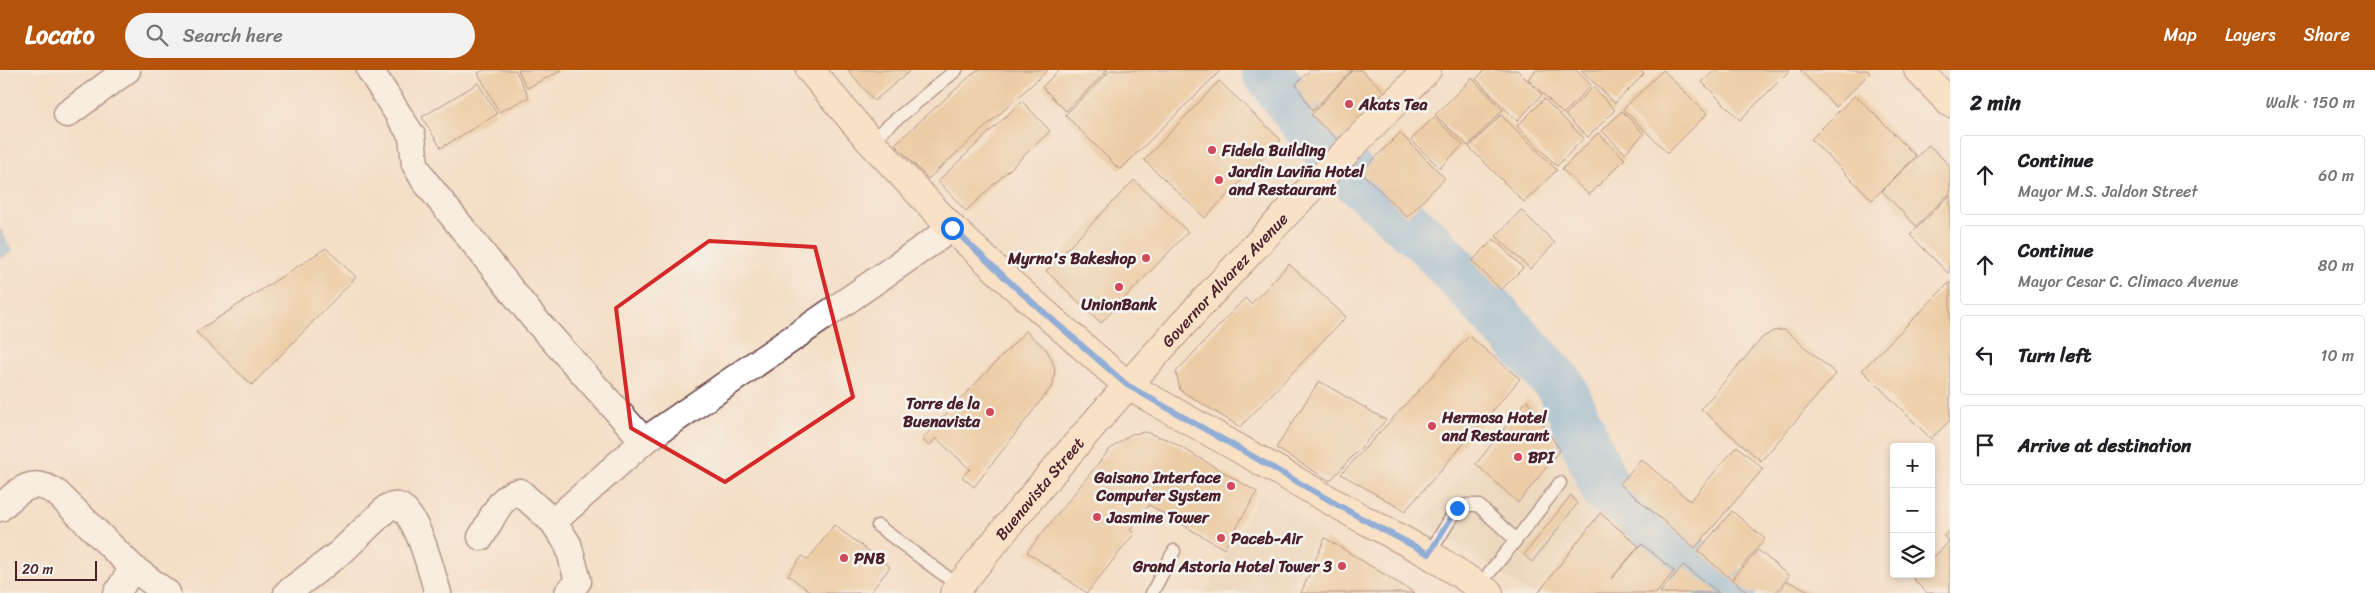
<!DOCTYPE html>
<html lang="en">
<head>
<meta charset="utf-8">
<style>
	:root { --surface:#fff; --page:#f2f2f2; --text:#202124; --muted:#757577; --line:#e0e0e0; --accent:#b45309 }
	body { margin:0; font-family:Sriracha,sans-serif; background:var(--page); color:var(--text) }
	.controls { position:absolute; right:15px; bottom:15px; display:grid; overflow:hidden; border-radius:5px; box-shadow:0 2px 8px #0003 }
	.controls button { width:45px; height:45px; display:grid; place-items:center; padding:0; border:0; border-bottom:1px solid var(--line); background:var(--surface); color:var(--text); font:25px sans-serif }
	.scale { position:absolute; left:15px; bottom:12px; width:82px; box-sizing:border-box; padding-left:5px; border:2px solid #4a1f2b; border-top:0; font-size:14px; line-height:18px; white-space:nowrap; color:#4a1f2b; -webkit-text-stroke:4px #f6f6f2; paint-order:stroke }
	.stop { position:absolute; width:15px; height:15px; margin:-11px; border:4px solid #1a73e8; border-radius:50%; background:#fff }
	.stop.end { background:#1a73e8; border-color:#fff; box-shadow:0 1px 5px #0008 }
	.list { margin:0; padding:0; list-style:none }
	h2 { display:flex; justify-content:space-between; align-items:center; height:65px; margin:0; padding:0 20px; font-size:21px }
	h2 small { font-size:16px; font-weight:400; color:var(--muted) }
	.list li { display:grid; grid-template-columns:32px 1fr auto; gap:15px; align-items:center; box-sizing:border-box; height:80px; margin:0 10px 10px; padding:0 10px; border:1px solid var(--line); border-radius:5px }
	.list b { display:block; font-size:19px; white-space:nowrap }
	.list p { margin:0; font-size:16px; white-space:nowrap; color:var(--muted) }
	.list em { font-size:16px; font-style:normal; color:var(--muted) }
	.icon { flex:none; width:28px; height:28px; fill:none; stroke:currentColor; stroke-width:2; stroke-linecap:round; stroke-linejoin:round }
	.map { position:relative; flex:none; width:1950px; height:523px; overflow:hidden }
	header { display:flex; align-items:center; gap:30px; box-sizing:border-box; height:70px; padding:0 25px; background:var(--accent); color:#fff }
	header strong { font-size:24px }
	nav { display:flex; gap:28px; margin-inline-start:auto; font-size:18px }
	.search { width:350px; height:45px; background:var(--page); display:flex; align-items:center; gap:12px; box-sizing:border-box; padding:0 18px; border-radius:28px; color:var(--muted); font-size:19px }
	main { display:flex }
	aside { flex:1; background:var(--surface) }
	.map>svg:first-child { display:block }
</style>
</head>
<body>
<header>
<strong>Locato</strong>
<div class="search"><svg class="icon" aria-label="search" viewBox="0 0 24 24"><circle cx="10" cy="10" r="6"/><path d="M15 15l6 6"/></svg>Search here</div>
<nav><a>Map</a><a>Layers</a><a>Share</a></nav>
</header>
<main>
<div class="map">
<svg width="1950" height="523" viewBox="0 0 1950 523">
	<rect width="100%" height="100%" fill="#f6f6f2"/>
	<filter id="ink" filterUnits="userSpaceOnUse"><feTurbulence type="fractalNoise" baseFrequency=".02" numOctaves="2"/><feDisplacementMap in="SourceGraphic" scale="10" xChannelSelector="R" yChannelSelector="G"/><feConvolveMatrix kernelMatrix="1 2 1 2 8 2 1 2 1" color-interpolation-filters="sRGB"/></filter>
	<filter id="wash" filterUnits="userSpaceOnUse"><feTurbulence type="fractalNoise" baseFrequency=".0096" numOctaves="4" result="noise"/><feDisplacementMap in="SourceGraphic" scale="20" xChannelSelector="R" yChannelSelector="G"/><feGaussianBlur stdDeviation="1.12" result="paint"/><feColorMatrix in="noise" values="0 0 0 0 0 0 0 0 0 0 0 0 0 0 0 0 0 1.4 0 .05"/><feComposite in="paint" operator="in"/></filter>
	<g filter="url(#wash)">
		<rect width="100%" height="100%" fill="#f4dfc6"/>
		<path fill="#e4d1b4" d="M1528,326l75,106 -67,91h-6l-107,-71z
			M1260,423l58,38 -31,62h-82z"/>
		<path fill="#6caee0" stroke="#5b6686" d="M0,159l12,23 -12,6z"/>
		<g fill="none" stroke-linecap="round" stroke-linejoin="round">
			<path stroke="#6caee0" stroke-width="50" d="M1266,0l46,62 39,42 80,71 130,141 46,105 124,102"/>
		</g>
		<g id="blocks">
			<path fill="#e3b77b" d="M484,0h31l14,27 -30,15 -21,-39z
				M518,0h44l-35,18z
				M848,0h63l-37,31z
				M977,0h71l-120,109 -33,-35z
				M1059,0h49l-42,41 -24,-24z
				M1111,0h110l-101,100 -55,-55z
				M1310,0h42l-40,41 -16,-27z
				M1353,0h8l24,22 -45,50 -29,-27z
				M1485,0h32l25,25 -25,26 -41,-42z
				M1536,0h40l15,15 -28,29 -35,-35z
				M1581,0h59l4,4 -29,29z
				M1663,0l44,44 -39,39 -45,-44z
				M1715,0h75l-50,50 -38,-38z
				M1800,0h67l3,3 -34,34z
				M1472,8l31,32 -35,36 -33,-31z
				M1219,11l62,59 -76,78 -61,-58z
				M478,13l19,31 -56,34 -19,-31z
				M1593,17l22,23 -27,27 -23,-22z
				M1855,25l61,61 -44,44 -61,-61z
				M1544,29l40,39 -27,28 -40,-40z
				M1022,31l28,30 -84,80 -28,-30z
				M1622,41l22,23 -19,19 -23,-22z
				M1501,45l56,55 -33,32 -55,-55z
				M1434,47l29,28 -23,23 -29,-28z
				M1400,63l45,45 -38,39 -46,-45z
				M1598,63l27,26 -36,36 -27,-26z
				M1929,75l21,21v27l-34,33 -34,-35z
				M1134,110l54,52 -87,91 -55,-52z
				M1950,125v75l-2,3 -38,-38z
				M1521,140l34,33 -25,26 -34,-33z
				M1494,169l29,29 -22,22 -29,-29z
				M326,178l30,29 -104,108 -56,-53z
				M1289,194l57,53 -106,110 -60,-37 -4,-18 69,-74 6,6z
				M1950,212v138l-19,19 -69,-69z
				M1785,260l51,44 -75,87 -60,-52 61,-71 11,-7z
				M1026,261l20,18 5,9 4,11 -2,16 -79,102 -12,-10 8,-8 -34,-31 -7,8 -7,-7z
				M1469,266l51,43 -115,132 -64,-37z
				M1319,311l67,39 -56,61 -54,-33z
				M1527,330l33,50 -42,53 -42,-39z
				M1145,362l24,8 88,52 -33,57 -75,-44 -19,24 4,5 -47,59 -60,-41 82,-102 22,-16z
				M1737,376l26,23 -68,79 -75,-64 21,-25 49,42z
				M1571,425l6,9 -45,58 -8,-7z
				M1732,441l33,28 -34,40 -33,-28z
				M1600,443l39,33 -28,33 31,-35 32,27 -17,22h-119z
				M834,455l56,42 -20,26h-58l-24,-18 14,-19 6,4z
				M1950,460v63h-23l-14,-14 4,-5h14v-14l18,-18 -5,-6z
				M1325,468l90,55h-114z
				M1758,480l31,26 -14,17h-27l-15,-13z
				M1683,495l36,28h-59z
				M1787,511l27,12h-36z"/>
		</g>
	</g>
	<g filter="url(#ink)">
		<use href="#blocks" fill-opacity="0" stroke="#643c42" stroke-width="1"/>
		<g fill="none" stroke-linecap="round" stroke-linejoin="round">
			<g stroke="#643c42" stroke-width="15">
				<path id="service" d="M870,71l86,-71
					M878,456l81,60
					M1429,484l28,-46 10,-3h11l38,35 44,-57
					M1489,503l27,-33
					M1152,523l22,-42"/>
			</g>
			<g stroke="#643c42" stroke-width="29">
				<path id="minor" d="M370,0l42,66 3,28 9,16 108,136 112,125
					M67,44l60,-44
					M0,438c20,-18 32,-33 58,-14l75,74 34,25
					M553,452l91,-81 308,-213
					M481,467c10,-15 19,-44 39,-45l33,30 15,22 10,37 -10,12
					M117,523l16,-25
					M287,523l54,-41 47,-45c6,-1 11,-3 15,2 17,15 28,62 35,84"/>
			</g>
			<g stroke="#643c42" stroke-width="30">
				<g id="secondary">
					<path d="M810,0l60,71 82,87 62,58 113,99 234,133 68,36 60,39"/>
					<path d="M1918,0l32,33"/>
					<path id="s1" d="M954,523c145,-185 307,-357 473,-523"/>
				</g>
			</g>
			<use href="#service" stroke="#fff" stroke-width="12"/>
			<use href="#minor" stroke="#fff" stroke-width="26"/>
			<use href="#secondary" stroke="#fee4c6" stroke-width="28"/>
		</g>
	</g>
	<g fill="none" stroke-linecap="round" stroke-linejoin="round" filter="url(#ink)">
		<path stroke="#1a73e8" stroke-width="6" d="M952,158l62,58 113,99 234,133 68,36 28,-46"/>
	</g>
	<path d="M0 0H1950V523H0ZM709,171l106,6 38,150 -128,85 -94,-54 -15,-120z" fill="#f4dfc6" fill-opacity=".55" fill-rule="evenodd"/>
	<path fill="none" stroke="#d62828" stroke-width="4" stroke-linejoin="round" d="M709,171l106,6 38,150 -128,85 -94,-54 -15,-120z"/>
	<g fill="#d1495b" stroke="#f6f6f2" stroke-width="2">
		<circle cx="1349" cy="34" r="5"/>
		<circle cx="1212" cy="80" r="5"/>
		<circle cx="1219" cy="110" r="5"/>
		<circle cx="1146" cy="188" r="5"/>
		<circle cx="1119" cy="217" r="5"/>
		<circle cx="990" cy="342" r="5"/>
		<circle cx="1432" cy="356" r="5"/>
		<circle cx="1518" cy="387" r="5"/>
		<circle cx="1231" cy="416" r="5"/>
		<circle cx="1097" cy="447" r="5"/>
		<circle cx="1221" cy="468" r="5"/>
		<circle cx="844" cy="488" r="5"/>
		<circle cx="1342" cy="496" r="5"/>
	</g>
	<g text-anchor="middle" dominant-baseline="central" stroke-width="5" stroke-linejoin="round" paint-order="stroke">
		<g font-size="16" font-weight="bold" fill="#4a1f2b" stroke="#f6f6f2" text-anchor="start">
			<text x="1359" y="34">Akats Tea</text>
			<text x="1222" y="80">Fidela Building</text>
			<text x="1229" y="101">Jardin Laviña Hotel<tspan x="1229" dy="18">and Restaurant</tspan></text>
			<text x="1136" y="188" text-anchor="end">Myrna's Bakeshop</text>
			<text x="1119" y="234" text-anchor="middle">UnionBank</text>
			<text x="980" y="333" text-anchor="end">Torre de la<tspan x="980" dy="18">Buenavista</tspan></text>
			<text x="1442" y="347">Hermosa Hotel<tspan x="1442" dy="18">and Restaurant</tspan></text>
			<text x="1528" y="387">BPI</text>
			<text x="1221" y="407" text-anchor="end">Gaisano Interface<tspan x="1221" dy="18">Computer System</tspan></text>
			<text x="1107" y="447">Jasmine Tower</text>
			<text x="1231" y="468">Paceb-Air</text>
			<text x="854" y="488">PNB</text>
			<text x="1332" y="496" text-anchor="end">Grand Astoria Hotel Tower 3</text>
		</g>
		<g font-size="16" fill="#4a1f2b" stroke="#f6f6f2">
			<text stroke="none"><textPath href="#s1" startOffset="414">Governor Alvarez Avenue</textPath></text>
			<text stroke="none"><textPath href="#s1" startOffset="135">Buenavista Street</textPath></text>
		</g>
	</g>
</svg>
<div class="controls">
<button>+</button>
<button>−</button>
<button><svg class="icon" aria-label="layers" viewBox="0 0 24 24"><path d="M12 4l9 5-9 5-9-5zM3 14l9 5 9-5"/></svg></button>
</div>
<div class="scale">20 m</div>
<div class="stop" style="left:952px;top:158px"></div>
<div class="stop end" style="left:1457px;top:438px"></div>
</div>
<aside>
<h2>2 min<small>Walk · 150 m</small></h2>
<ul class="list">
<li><svg class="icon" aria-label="ahead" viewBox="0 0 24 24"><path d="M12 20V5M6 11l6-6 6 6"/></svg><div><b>Continue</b><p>Mayor M.S. Jaldon Street</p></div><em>60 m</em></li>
<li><svg class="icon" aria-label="ahead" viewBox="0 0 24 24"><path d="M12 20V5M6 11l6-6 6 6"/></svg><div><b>Continue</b><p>Mayor Cesar C. Climaco Avenue</p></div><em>80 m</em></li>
<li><svg class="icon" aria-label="left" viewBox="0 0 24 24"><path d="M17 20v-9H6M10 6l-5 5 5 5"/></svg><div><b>Turn left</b></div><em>10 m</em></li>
<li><svg class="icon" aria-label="arrive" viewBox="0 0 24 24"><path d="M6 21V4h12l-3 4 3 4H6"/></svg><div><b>Arrive at destination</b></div></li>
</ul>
</aside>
</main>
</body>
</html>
